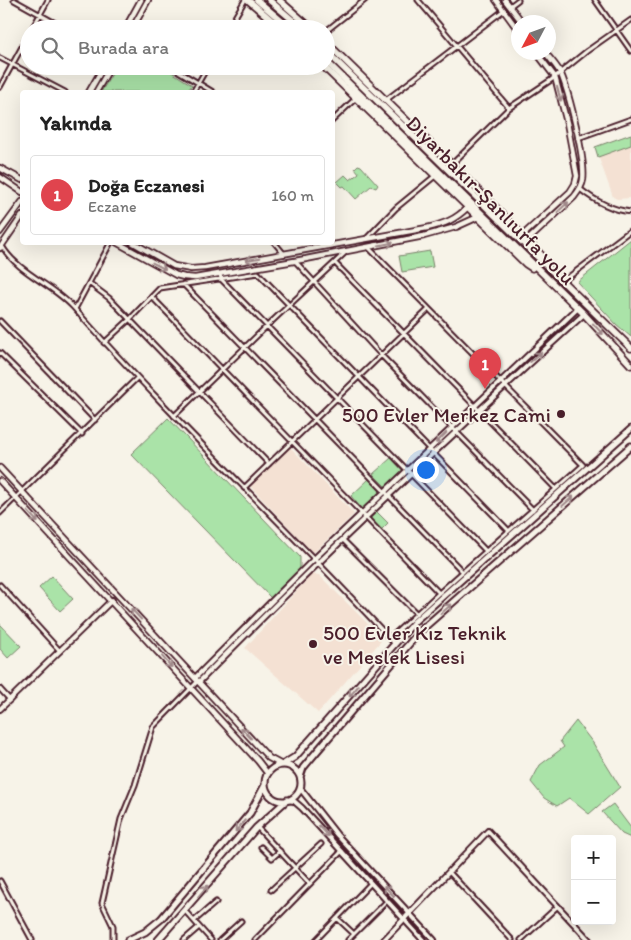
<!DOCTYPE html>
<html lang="tr">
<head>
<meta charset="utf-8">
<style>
	:root { --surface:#fff; --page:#f2f2f2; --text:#222; --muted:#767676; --line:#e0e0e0; --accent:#4a1f2b }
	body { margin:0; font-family:Itim,sans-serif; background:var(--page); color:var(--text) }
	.controls { position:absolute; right:15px; bottom:15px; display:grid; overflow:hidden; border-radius:5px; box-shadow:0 5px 20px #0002 }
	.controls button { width:45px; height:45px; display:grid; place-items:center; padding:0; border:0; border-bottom:1px solid var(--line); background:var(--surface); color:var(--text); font:25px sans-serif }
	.compass { position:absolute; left:511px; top:15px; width:45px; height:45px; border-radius:50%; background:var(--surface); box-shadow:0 5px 20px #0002; rotate:229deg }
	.you { position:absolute; left:425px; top:469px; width:18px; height:18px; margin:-12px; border:4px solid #fff; border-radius:50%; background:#1a73e8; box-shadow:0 0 0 8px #1a73e833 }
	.badge { display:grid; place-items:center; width:32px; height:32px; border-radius:50%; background:var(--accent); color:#fff; font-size:16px; font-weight:700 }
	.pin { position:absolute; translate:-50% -41px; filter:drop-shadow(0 1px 2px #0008) }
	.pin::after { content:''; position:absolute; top:26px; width:18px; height:15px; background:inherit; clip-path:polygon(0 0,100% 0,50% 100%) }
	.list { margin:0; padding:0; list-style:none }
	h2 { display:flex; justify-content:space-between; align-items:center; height:65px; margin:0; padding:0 20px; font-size:21px }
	h2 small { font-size:16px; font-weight:400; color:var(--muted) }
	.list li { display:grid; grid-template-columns:32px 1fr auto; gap:15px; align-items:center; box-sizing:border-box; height:80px; margin:0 10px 10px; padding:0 10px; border:1px solid var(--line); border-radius:5px }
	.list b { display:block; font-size:19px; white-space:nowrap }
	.list p { margin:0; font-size:16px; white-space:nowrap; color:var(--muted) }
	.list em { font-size:16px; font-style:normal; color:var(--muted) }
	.icon { flex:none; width:28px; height:28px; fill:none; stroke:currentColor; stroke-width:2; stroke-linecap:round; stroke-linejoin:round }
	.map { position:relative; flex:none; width:631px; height:940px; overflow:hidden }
	.search { position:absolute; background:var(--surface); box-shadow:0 5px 20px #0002; left:20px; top:20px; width:315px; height:55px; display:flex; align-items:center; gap:12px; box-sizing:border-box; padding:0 18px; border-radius:28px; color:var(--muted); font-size:19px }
	.panel { position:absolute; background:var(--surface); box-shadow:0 5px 20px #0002; left:20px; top:90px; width:315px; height:155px; border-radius:5px }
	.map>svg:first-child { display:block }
</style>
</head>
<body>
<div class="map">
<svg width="631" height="940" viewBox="0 0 631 940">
	<rect width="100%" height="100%" fill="#f7f3e8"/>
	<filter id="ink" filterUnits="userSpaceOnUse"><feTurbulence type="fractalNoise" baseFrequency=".02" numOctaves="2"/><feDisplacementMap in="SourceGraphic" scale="10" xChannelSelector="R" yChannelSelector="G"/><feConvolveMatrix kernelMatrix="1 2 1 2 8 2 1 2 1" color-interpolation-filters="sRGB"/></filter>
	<g filter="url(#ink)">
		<path fill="#f4e1d3" d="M631,134v64l-14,1 -4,-2 -18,-50z
			M290,447l64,67 -41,39 -63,-67z
			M312,574l7,1 58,58 4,8 -63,72 -73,-65z"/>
		<path fill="#aae3a8" stroke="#7a816a" d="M117,66h45l30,19 -5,7h-86z
			M631,134v11l-33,12 -3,-10z
			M358,165l3,1 17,19 -2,3 -5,-2 -15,13 -12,-13 -2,1 -5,-5 8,-7 5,5 9,-7 -4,-5z
			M631,239v98l-15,-13 -39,-42z
			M430,251l3,16 -31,5 -3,-16z
			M168,418l132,139v13l-28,29 -141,-145z
			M391,458l12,13 -17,16 -13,-13z
			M369,479l12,13 -19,17 -11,-13z
			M377,512l11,11 -7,7 -11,-11z
			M52,576l21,23 -13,12 -21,-23z
			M0,624l21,22 -13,12 -8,-9z
			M576,721l17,22 27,44 -31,27 -20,-16 -12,8 -13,-8 -13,-16 9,-17 24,-18 -4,-6z
			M613,804l18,24v10l-9,-4 -20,-22z"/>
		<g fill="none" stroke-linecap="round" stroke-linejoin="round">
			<g stroke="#4a1f2b" stroke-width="7">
				<path id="minor" d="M14,0l52,29
					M418,0l91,108
					M595,0l36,51
					M510,6l8,-6
					M32,29l16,-29
					M228,29l17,-29
					M326,31l39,-31
					M0,58l65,34
					M170,66l43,26
					M0,87l29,-53
					M193,92l15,-26
					M386,100l118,-90
					M332,121l24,-23
					M578,138l53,-19
					M452,164l57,-56 42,-28 36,-29 44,-31
					M580,189c15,12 32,21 51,23
					M366,239l30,-31 39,-32
					M274,242l10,12
					M2,246c16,27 50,38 71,61 103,116 216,222 321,336
					M368,247l215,218 -144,128 -49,45
					M295,261l86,94 152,155
					M335,263l221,226
					M220,274l1,5 265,272
					M562,282l69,-52
					M89,283l20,15 160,166
					M183,284l280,288
					M152,297l287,296
					M75,309l36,-67
					M0,321l95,99
					M104,343l26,-24 30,-31 98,-15 251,258
					M0,353l82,81
					M174,416l93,-90 80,-75
					M244,488l185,-179
					M0,513l137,-135
					M343,540l73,73
					M0,585l60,66
					M0,689l10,11
					M257,827l53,57
					M261,847l11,11 8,-7
					M449,872l63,68
					M0,881l32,59
					M271,890l50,-46
					M185,911l26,29
					M337,918l17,16
					M194,921l22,-19
					M113,940v-14l-11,-23 19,-84 14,-34 18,-58 45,-46
					M184,940l15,-13
					M220,940l21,-19
					M255,940l87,-89
					M316,940l55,-57
					M348,940l39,-39
					M521,940l37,-34"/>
			</g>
			<g stroke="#4a1f2b" stroke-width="8">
				<path id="tertiary" d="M195,678l119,-119 264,-251
					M199,682c124,-127 254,-249 385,-368
					M0,709l112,-109
					M300,788l37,47 97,105
					M287,800l7,1 8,7 121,132
					M384,940l104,-109 101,109"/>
			</g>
			<g stroke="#4a1f2b" stroke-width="8">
				<path id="secondary" d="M496,0l22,30
					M505,0l17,22
					M125,29l16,-29
					M132,29l16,-29
					M89,92l15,-26
					M96,92l15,-26
					M0,168l22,12
					M0,177l22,15
					M0,232l22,-30
					M523,235l47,-43 5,-8 2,-8 -10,-53 -12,-46 -19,-25
					M528,240l46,-43c4,-5 8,-10 9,-17 3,-19 -14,-87 -22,-106 -3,-7 -11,-15 -16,-22
					M116,242l60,33 8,2 11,1 111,-19 118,-23 32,-9 22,-10
					M132,242l42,24 17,3 14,-1 222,-40c17,-4 28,-8 41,-21
					M0,248l22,-32
					M0,468l269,290 13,7
					M0,481l258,280 10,13"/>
			</g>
			<g stroke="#4a1f2b" stroke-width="9">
				<path id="primary" d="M282,765l13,-8 120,-136 216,-192
					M265 783a18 18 0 1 1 36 0a18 18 0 1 1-36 0Z
					M300,777l3,-9 15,-18 102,-119 211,-185
					M128,940l17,-8 16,-13 89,-106 15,-28
					M158,940l99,-113 30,-27"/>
			</g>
			<g stroke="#4a1f2b" stroke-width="9">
				<path id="trunk" d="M248,0l34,29
					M257,0l34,29
					M269,0l34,29
					M279,0l33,29
					M326,42l172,168 45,47
					M326,51l305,297
					M326,61l258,253 47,51
					M323,66l203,198 6,4"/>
			</g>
			<use href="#minor" stroke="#f7f3e8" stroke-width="3"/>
			<use href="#tertiary" stroke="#f7f3e8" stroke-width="4"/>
			<use href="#secondary" stroke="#f7f3e8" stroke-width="4.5"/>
			<use href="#primary" stroke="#f7f3e8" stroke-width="5"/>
			<use href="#trunk" stroke="#f7f3e8" stroke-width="5.5"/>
		</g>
		<defs><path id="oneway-shaft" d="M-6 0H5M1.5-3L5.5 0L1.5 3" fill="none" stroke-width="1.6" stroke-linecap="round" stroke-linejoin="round" transform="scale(1.25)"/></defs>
		<g stroke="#a0898a">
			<use href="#oneway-shaft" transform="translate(559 94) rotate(75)"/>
			<use href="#oneway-shaft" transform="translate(563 207) rotate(-43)"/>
			<use href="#oneway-shaft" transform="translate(386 244) rotate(-11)"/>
			<use href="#oneway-shaft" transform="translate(253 259) rotate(170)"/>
			<use href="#oneway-shaft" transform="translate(159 266) rotate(27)"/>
			<use href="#oneway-shaft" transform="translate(598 329) rotate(47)"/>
			<use href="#oneway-shaft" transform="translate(536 357) rotate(-41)"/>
			<use href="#oneway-shaft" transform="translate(441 438) rotate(135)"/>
			<use href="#oneway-shaft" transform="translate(568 501) rotate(-41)"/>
			<use href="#oneway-shaft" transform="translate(33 517) rotate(47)"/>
			<use href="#oneway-shaft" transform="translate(446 609) rotate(-41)"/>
			<use href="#oneway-shaft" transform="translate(136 614) rotate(-133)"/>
			<use href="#oneway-shaft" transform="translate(167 662) rotate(48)"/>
			<use href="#oneway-shaft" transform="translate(354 691) rotate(130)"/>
			<use href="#oneway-shaft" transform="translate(246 733) rotate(-133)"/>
			<use href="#oneway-shaft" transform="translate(240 826) rotate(130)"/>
			<use href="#oneway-shaft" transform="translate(324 831) rotate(47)"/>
			<use href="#oneway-shaft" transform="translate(203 891) rotate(-49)"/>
			<use href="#oneway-shaft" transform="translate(389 891) rotate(-133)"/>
		</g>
	</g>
	<g fill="#4a1f2b" stroke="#f7f3e8" stroke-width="2">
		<circle cx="561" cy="414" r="5"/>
		<circle cx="313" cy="644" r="5"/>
	</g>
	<g text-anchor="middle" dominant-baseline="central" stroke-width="4" stroke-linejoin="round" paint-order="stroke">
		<g font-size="21" fill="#4a1f2b" stroke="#f7f3e8">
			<text transform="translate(491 200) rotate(45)">Diyarbakır-Şanlıurfa yolu</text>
		</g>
		<g font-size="21" fill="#4a1f2b" stroke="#f7f3e8" text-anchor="end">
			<text x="551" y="414">500 Evler Merkez Cami</text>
			<text x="323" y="632" text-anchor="start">500 Evler Kız Teknik<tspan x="323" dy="24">ve Meslek Lisesi</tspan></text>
		</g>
	</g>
</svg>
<div class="controls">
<button>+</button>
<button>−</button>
</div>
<svg class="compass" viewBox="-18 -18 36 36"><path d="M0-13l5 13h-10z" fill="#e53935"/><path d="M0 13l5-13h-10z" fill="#767676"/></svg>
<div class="you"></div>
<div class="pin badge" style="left:485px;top:389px;background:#e0444e">1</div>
<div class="search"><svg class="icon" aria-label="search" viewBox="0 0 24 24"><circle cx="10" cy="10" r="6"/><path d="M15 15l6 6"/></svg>Burada ara</div>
<section class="panel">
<h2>Yakında<small></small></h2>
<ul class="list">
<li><span class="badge" style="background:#e0444e">1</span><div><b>Doğa Eczanesi</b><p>Eczane</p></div><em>160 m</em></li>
</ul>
</section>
</div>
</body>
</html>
